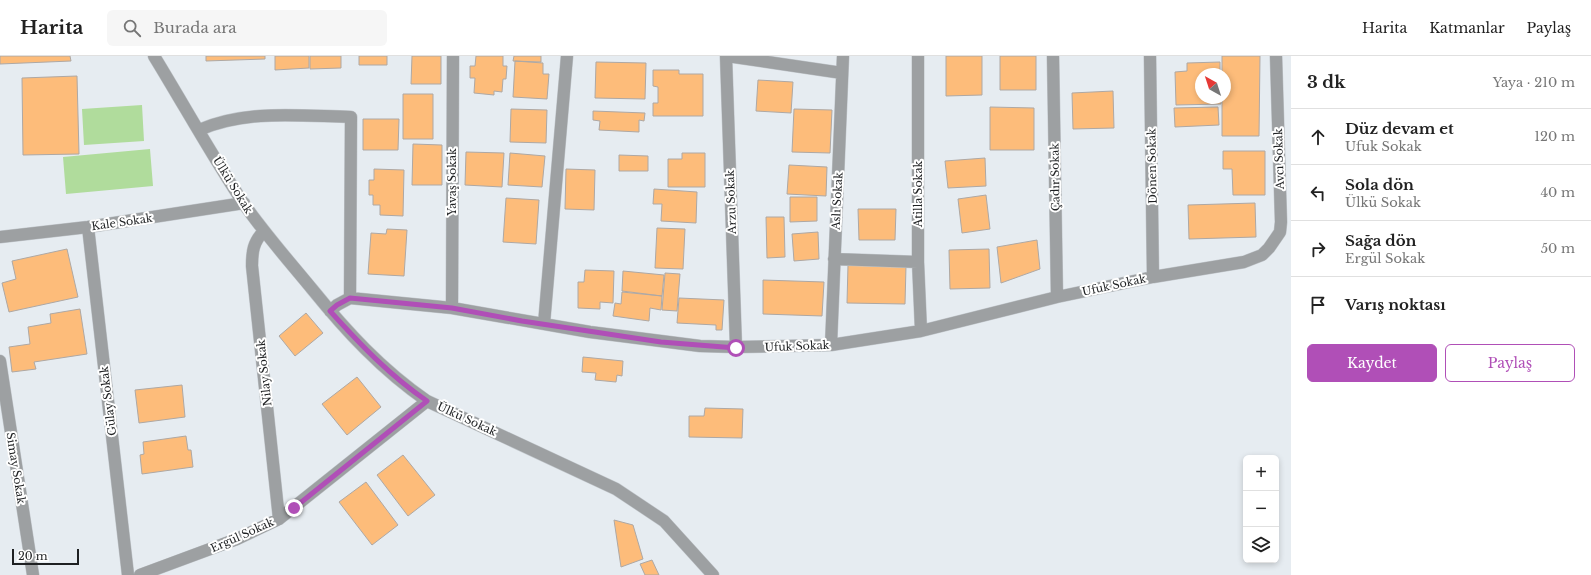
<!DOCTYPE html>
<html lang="tr">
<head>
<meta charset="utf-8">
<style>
	:root { --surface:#fff; --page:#f6f6f6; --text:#222; --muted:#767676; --line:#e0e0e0; --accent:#b04fb7 }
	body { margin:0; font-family:"Libre Baskerville",serif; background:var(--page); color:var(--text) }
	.controls { position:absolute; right:12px; bottom:12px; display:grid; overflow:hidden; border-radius:6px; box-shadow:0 2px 6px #0003 }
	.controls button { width:36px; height:36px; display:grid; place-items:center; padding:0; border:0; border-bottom:1px solid var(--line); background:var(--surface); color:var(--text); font:20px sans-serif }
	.compass { position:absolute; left:1195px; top:12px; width:36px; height:36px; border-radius:50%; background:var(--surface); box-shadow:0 2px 6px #0003; rotate:321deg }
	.scale { position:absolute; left:12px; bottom:10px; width:67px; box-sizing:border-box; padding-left:4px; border:2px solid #1e2022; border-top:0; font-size:11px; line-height:14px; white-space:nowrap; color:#1e2022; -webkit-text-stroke:3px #fff; paint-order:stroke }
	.stop { position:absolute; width:12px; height:12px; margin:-9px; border:3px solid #b04fb7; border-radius:50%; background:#fff }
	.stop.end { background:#b04fb7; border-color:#fff; box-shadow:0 1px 4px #0008 }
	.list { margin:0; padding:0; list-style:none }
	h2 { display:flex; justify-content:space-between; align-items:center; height:52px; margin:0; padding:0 16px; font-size:17px }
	h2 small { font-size:13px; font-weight:400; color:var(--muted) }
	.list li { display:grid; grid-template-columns:26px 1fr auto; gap:12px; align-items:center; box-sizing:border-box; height:56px; padding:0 16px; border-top:1px solid var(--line) }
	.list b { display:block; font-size:15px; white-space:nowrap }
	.list p { margin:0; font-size:13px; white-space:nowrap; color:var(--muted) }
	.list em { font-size:13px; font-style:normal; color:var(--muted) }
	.actions { display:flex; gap:8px; padding:12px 16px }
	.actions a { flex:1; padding:9px 0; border:1px solid var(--accent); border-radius:6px; text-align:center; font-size:14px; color:var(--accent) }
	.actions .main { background:var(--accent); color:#fff }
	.icon { flex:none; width:22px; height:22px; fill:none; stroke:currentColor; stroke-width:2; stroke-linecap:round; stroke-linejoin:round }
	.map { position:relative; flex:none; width:1291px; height:519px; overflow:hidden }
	header { display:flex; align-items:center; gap:24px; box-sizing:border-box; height:56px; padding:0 20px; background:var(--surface); border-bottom:1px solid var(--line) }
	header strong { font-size:19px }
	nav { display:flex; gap:22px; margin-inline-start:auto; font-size:14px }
	.search { width:280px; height:36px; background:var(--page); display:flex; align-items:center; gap:10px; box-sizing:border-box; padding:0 14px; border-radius:6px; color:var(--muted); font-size:15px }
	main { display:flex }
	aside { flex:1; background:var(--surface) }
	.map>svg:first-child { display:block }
</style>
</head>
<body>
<header>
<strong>Harita</strong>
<div class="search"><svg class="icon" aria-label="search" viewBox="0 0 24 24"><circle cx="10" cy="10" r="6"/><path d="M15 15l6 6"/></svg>Burada ara</div>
<nav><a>Harita</a><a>Katmanlar</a><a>Paylaş</a></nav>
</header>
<main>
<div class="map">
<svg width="1291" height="519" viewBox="0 0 1291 519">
	<rect width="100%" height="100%" fill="#e6ecf1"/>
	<path fill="#b0dc9c" d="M142,49l2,36 -60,4 -2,-36z
		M150,93l3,37 -87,8 -3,-37z"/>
	<path fill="#fdbc7a" stroke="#aea8a4" d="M0,0h70l1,5 -71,3z
		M206,0h59v3l-59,2z
		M275,0h34v12l-34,2z
		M310,0h31v12l-31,1z
		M359,0h28v9h-28z
		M412,0h29v28h-30z
		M476,0h27v10h4l-1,13h-3l-1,13 -8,-1v4l-20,-2 1,-15h-5v-12h5z
		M514,0h27v6l-28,-1z
		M946,0h36v39l-36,1z
		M1000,0h36v34h-36z
		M1222,0h38l-1,80h-37v-38h3v-24h-3z
		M515,5l28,2v11h6l-2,25 -34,-2z
		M596,6l50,1 -1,36 -50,-1z
		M1220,6v12h-19v24h20v6l-45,1 -1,-33 12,-1v-8z
		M653,14h26v4h24v42h-50v-13h5v-16l-5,-1z
		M77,20l2,78 -56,1 -1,-77z
		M758,24l35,2 -2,31 -35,-2z
		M1113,35l1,37 -41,1 -1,-36z
		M403,38h30v45h-30z
		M990,51l44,1v42h-44z
		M1218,51l1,18 -44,2 -1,-19z
		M511,53l36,1 -1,33 -36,-1z
		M794,53l38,1 -2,43 -38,-1z
		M593,55l52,2 -1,8 -5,-1v12l-40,-2 1,-9 -7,-1z
		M363,63h36l-1,31h-35z
		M413,88l29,1v40h-30z
		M1223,95h42v44h-32l-1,-26h-9z
		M466,96l38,1 -2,34 -37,-2z
		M510,97l35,3 -3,31 -34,-2z
		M682,97h23v34h-37v-28h14z
		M619,99l29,1v15h-29z
		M985,102l1,28 -38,2 -3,-27z
		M789,109l38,2 -1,29 -39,-2z
		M374,113l30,1 -1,46 -23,-1v-10h-7v-10h-4v-15h5z
		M566,113l29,1 -1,40 -29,-1z
		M654,133l43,3 -1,31 -35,-2 1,-17h-9z
		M986,139l4,34 -28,4 -4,-34z
		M790,141h27v24l-27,1z
		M506,142l33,2 -3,44 -33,-2z
		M1255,147l1,34 -67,2 -1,-34z
		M858,153h38l-1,31h-36z
		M766,161h18l1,40 -18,1z
		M657,172l28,1 -2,40 -28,-1z
		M387,173l20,1 -3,46 -36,-2 3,-41 15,1z
		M818,176l1,27 -25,2 -2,-27z
		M1037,184l3,29 -39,14 -4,-36z
		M67,193l11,48 -69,15 -7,-29 14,-4 -4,-18z
		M989,193l1,39 -40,1 -1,-39z
		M848,209l58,1 -1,38 -58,-1z
		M585,214l29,1 -1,32 -13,-1v7l-22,-1v-26h6z
		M623,215l41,4 -2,21 -40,-5z
		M665,217l15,1 -3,37 -15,-1z
		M763,224l61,2 -2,34 -59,-2z
		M622,236l40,4 -1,14 -11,-2 -1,13 -36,-5 2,-13 6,1z
		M679,242l45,2 -2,30h-6v-5l-39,-2z
		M80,253l7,45 -53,8 2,7 -24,3 -3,-25 21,-3 -2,-17 23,-4 -1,-9z
		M306,257l17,20 -28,23 -16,-20z
		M583,301l40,4 -1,15 -5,-1 -1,7 -21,-2 1,-7 -14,-1z
		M357,321l24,30 -34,28 -25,-31z
		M182,329l3,32 -46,6 -4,-33z
		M705,352l38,1 -1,29 -53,-1v-21h15z
		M186,380l2,14h3l2,17 -51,7 -2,-19 4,-1 -1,-12z
		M403,399l32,40 -27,21 -31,-41z
		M366,426l32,43 -26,20 -33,-43z
		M614,464l19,5 10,34 -22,8z
		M652,504l7,15h-14l-5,-11z"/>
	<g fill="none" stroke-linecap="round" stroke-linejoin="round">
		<g stroke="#c2c7cc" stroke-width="13">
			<path id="minor" d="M154,0c30,49 58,100 90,148 21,30 45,57 68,85 34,42 70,81 115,112l189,88 48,32 49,54
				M726,0l10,291
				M727,0l115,17
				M918,0v206l3,69
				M1053,0l4,241
				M1150,0l3,221
				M199,74c48,-21 101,-14 152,-13l-1,181
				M88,171l40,348
				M264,175c-11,11 -12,21 -12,35l27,253
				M0,181l88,-10 156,-24
				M834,203l84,3
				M452,252l1,-252
				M330,255l7,-6 13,-7 102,10 138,24 110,14 36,1 95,-2 90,-14 136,-34 96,-20 91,-15 18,-7 7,-7 11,-16 1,-10 -5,-166
				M544,268l23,-268
				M831,289l12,-289
				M0,305l33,214
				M140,519l97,-36 42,-20 148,-118"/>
		</g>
		<use href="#minor" stroke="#9da0a2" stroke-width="12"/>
	</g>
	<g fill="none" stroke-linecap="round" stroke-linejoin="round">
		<path stroke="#b04fb7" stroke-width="5" d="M294,452l133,-107c-38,-26 -67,-57 -97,-90l7,-6 13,-7 102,10 70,13 139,21 75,6"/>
	</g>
	<g text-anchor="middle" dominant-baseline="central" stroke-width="4" stroke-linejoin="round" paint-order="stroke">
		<g font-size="11" fill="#1e2022" stroke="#fff">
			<text transform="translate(1279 103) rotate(-92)">Avcı Sokak</text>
			<text transform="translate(1152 110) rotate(-91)">Dönen Sokak</text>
			<text transform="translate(1055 121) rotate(-91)">Çadır Sokak</text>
			<text transform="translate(452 126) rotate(-90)">Yavaş Sokak</text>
			<text transform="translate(233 129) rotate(58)">Ülkü Sokak</text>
			<text transform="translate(918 138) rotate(-90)">Atilla Sokak</text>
			<text transform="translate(837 145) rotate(-87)">Aslı Sokak</text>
			<text transform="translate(731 146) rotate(-92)">Arzu Sokak</text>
			<text transform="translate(122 166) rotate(-8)">Kale Sokak</text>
			<text transform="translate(1114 229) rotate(-12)">Ufuk Sokak</text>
			<text transform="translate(797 290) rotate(-2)">Ufuk Sokak</text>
			<text transform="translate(264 317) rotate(-96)">Nilay Sokak</text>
			<text transform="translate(108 345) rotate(-97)">Gülay Sokak</text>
			<text transform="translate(467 363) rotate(25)">Ülkü Sokak</text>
			<text transform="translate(16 412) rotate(81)">Simay Sokak</text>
			<text transform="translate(242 479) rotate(-24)">Ergül Sokak</text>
		</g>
	</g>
</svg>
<div class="controls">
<button>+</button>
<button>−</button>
<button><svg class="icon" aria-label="layers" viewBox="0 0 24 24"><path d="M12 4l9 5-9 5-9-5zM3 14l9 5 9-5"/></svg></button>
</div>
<svg class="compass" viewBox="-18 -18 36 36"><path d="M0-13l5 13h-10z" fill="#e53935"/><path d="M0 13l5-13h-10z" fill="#767676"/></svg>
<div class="scale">20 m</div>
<div class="stop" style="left:736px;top:292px"></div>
<div class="stop end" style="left:294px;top:452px"></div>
</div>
<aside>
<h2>3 dk<small>Yaya · 210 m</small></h2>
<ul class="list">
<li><svg class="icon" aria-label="ahead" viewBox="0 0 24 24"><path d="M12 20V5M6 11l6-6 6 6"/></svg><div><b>Düz devam et</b><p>Ufuk Sokak</p></div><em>120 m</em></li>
<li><svg class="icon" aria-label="left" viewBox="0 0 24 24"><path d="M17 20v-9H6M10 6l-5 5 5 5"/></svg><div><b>Sola dön</b><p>Ülkü Sokak</p></div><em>40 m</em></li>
<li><svg class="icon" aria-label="right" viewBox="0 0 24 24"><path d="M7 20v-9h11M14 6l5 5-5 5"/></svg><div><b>Sağa dön</b><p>Ergül Sokak</p></div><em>50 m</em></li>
<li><svg class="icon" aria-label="arrive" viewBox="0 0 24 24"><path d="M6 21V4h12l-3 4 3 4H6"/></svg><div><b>Varış noktası</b></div></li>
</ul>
<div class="actions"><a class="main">Kaydet</a><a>Paylaş</a></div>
</aside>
</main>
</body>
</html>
